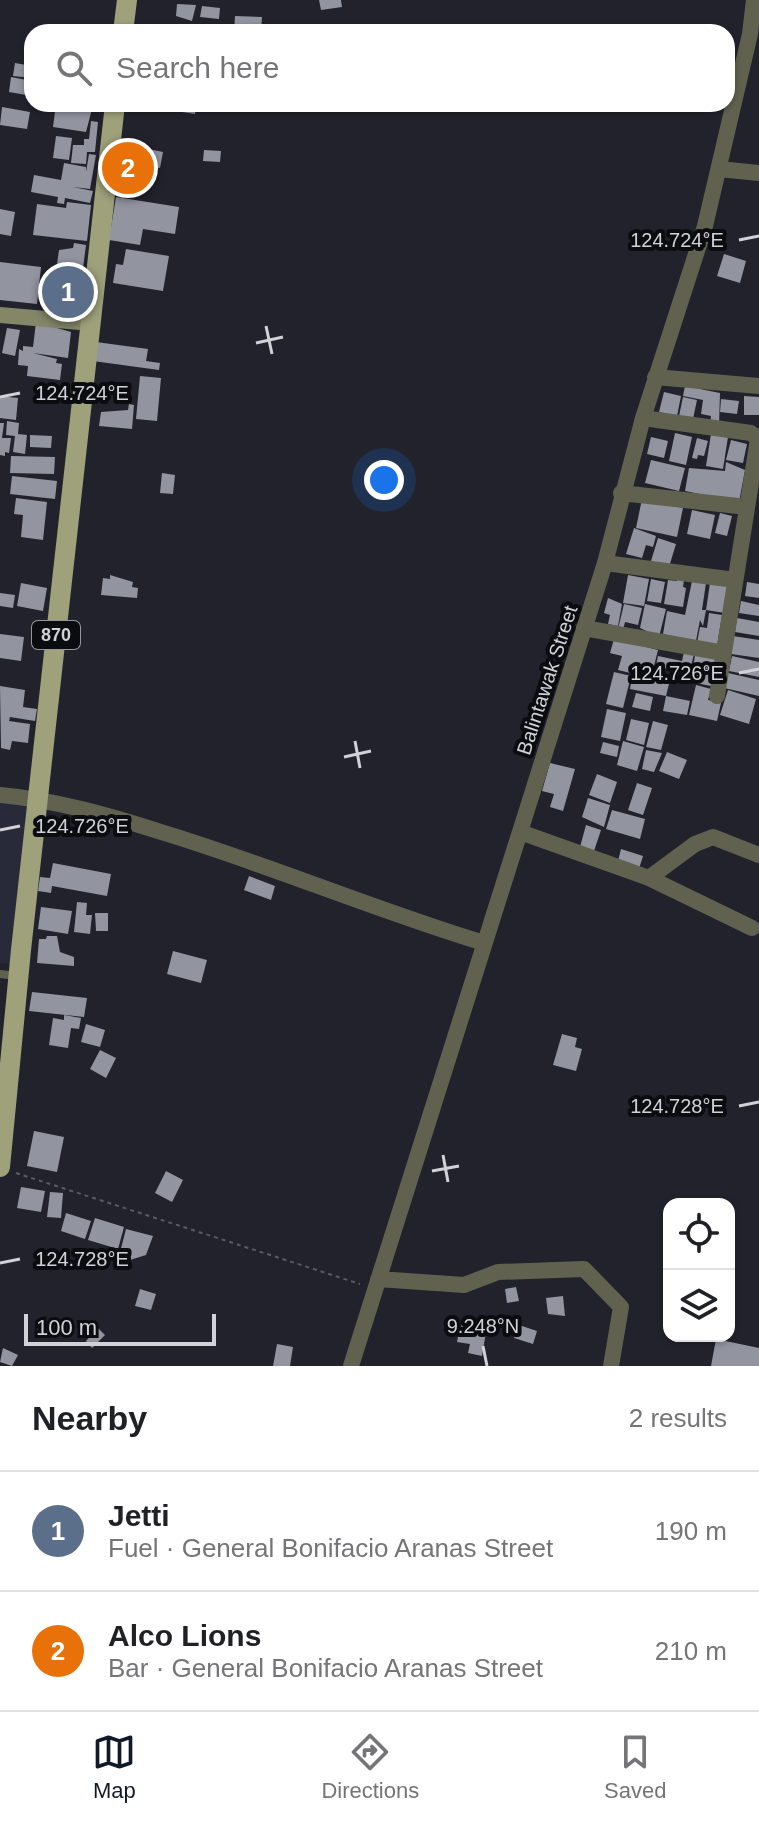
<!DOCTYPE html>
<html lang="en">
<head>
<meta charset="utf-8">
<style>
	:root { --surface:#fff; --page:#f2f2f2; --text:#202124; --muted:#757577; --line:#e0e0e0; --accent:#111827 }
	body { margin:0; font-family:Helvetica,sans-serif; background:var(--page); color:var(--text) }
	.controls { position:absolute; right:24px; bottom:24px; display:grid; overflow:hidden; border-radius:16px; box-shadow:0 2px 6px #0004 }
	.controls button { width:72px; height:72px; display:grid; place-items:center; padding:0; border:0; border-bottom:2px solid var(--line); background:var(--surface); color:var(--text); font:40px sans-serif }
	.scale { position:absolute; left:24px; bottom:20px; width:192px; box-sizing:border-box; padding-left:8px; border:4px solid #d0d2d8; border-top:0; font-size:22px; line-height:28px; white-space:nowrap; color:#d0d2d8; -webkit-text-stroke:6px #0b0c10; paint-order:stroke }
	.you { position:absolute; left:384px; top:480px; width:28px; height:28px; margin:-20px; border:6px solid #fff; border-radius:50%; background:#1a73e8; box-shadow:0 0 0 12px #1a73e833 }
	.badge { display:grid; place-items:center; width:52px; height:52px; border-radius:50%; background:var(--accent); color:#fff; font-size:26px; font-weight:700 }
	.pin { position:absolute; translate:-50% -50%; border:4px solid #fff; box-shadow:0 2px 8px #0006 }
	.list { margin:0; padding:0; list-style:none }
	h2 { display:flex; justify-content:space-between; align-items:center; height:104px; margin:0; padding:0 32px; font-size:34px }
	h2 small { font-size:26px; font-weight:400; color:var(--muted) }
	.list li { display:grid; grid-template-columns:52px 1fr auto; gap:24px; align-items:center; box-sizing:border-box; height:120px; padding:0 32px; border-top:2px solid var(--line) }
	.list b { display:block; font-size:30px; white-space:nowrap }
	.list p { margin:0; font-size:26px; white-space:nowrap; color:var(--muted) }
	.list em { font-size:26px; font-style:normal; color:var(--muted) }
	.icon { flex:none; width:44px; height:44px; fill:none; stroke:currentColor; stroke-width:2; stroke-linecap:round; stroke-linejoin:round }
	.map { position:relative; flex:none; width:759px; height:1366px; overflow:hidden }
	.search { position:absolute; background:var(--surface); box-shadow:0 2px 6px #0004; left:24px; right:24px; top:24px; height:88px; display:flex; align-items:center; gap:20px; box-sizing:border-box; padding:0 28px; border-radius:24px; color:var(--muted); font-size:30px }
	.sheet { height:344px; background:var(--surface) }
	nav { display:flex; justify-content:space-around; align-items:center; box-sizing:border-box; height:112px; border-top:2px solid var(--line); background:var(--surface); font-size:22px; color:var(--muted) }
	nav a { display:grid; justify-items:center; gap:4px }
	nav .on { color:var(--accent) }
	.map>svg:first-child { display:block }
</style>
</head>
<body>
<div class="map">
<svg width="759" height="1366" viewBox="0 0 759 1366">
	<rect width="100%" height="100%" fill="#21222c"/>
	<path fill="#282a39" d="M0,803l28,2 -18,159 -10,-1z"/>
	<path fill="#9294a0" d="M319,0h22l1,7 -21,3z
		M177,4l19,1 -4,16 -16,-5z
		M202,6l18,2 -1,11 -19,-2z
		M235,16l27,1 -1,15h-27z
		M198,24l27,1 -1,7h-37v-3h11z
		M15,63l17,3 -1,12 -18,-2z
		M11,77l21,4v15l-23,-4z
		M56,104l37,1 -7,27 -33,-5z
		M131,104h65l-1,10z
		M2,107l28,5 -3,17 -27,-4z
		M91,121l7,1 -3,30h-8l-1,12 -15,-1 2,-18h11v-6h5z
		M56,136l16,2 -3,22 -16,-2z
		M134,146l29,6 -3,16 -39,-7 2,-11 9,2z
		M204,150l17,1 -1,11 -17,-1z
		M89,154l7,1 -6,34 -17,-2 20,4 -3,12 -25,-5 -1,6 -7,-1 1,-6 -27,-5 3,-17 27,5 3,-17 22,4v5z
		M119,164l28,5 -2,13 -28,-5z
		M115,184l22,5 -2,8 -21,-4z
		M116,197l63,10 -4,27 -32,-5 -3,16 -31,-5z
		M67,202l24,3 -4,36 -54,-6 4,-31 29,4z
		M0,209l15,3 -4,24 -11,-2z
		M74,243l12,2 -3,23 -26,-4 2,-14 14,-2z
		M126,249l43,7 -6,35 -50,-8 3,-19 7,1z
		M724,254l22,7 -6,22 -23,-7z
		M0,262l41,5 -4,37 -37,-4z
		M64,276l23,3 -2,17 -23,-3z
		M36,322l35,10 -3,26 -35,-5 24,6 -1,4 6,1 -2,16 -33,-4 1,-10 -10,-1 1,-16 4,2v-5l10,1z
		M7,328l13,2 -5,26 -13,-3z
		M96,342l52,7 -2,12 14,2 -1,7 -66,-9z
		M140,376l21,2 -4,43 -21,-2z
		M685,386l35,7 -1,32 -9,-2 1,-7 -10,-2 2,-14 -20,-4z
		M664,392l17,4 -4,20 -18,-4z
		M0,396l18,2 -2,22 -16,-2z
		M744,396l15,1v18h-15z
		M683,397l14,3 -4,19 -14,-3z
		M721,399l18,2 -2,13 -17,-2z
		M129,404l5,1 -2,24 -33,-3 2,-14 27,-2z
		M7,421l12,2 -1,11 9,1 -2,19 -12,-2 2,-16 -9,-1z
		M0,423h4l-2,15h9l-2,15 -4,-1v4l-5,-1z
		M675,433l17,4 -6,28 -17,-4z
		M711,434l17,3 -5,32 -17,-3z
		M30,435l22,1 -1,12 -21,-1z
		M651,437l17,4 -4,17 -17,-4z
		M697,438l11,3 -4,15 -6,-1 -1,4 -5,-1z
		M731,440l16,4 -4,19 -17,-3z
		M11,456l44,1 -1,17 -44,-1z
		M651,460l34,8 -6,23 -34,-8z
		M726,462l19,8 -6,32 -54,-11 4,-23 36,3z
		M162,473l13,2 -2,19 -13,-1z
		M12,476l45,5 -2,18 -45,-5z
		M16,498l31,4 -4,38 -22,-3 2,-22 -9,-1z
		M642,499l41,9 -6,29 -41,-9z
		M692,510l23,5 -5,24 -23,-5z
		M720,513l12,3 -5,20 -12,-3z
		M634,528l22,8 -3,11 -7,-2 -4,13 -16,-4z
		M658,538l18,6 -7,23 -18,-6z
		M110,575l23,7 -1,5 6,1 -1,10 -36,-3 2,-17 7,1z
		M628,575l21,4 -5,27 -21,-3z
		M678,578l6,2 -1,7 3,1 -3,19 -19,-3 4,-24 9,1z
		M651,579l14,3 -4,21 -14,-2z
		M692,581l14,2 -4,27h4l-3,16 -3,-6 -4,21 -33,-7 4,-23 18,4z
		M747,582l12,2v14l-14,-2z
		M21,583l26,5 -4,23 -26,-5z
		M710,583l19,3 -4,27 -19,-3z
		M0,593l15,2 -2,13 -13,-2z
		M608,598l14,6 -4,22 -10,-2 2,-9 -6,-2z
		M741,601l18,4v11l-20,-3z
		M624,604l18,4 -4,17 -13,-3 -2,8 -5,-1z
		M645,604l21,5 -7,28 -19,-9z
		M709,613l13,2 -5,31 -20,-3 3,-16 7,1z
		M737,618l22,4v14l-24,-4z
		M0,634l24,3 -3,24 -21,-3z
		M733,636l26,4v18l-28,-4z
		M614,639l44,11 -7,28 -33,-8 4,-14 -12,-3z
		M684,652l10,2 -5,20 -33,-8 2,-10 24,5z
		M695,655l20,4 -4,27 -20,-4z
		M732,656l27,6v15l-30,-6z
		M614,672l17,4 -8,32 -17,-4z
		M728,673l31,7v16l-35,-8z
		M632,676l37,8 -3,12 -36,-7z
		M696,685l15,4 -3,11 13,3 -4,18 -28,-6z
		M0,686l25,4 -2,17 14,2 -2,12 -25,-4 -1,4 21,3 -2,19 -16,-2 -2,9 -9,-2z
		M728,690l28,9 -7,25 -29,-9z
		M636,693l17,4 -3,14 -18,-4z
		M666,696l24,5 -3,14 -24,-4z
		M607,709l19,4 -6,28 -19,-4z
		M631,719l18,4 -5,22 -18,-5z
		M653,721l15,4 -7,25 -15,-3z
		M623,741l21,6 -7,24 -20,-6z
		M603,742l16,4 -2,11 -17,-4z
		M646,750l16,3 -8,19 -12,-3z
		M667,752l20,8 -8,19 -20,-8z
		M550,763l25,6 -12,42 -13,-4 4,-13 -12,-3z
		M597,774l20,8 -7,21 -21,-8z
		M637,783l15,5 -9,27 -15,-5z
		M588,798l22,7 -6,22 -22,-10z
		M612,810l33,9 -5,20 -34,-10z
		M586,825l15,5 -7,21 -14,-4z
		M621,849l22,7 -5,16 -21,-7z
		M53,863l58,11 -4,22 -55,-10 -1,7 -13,-2 2,-14 10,1z
		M249,876l26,10 -4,14 -27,-10z
		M77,902l10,1 -1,12h6l-2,19 -16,-2z
		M41,907l31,4 -4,23 -30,-5z
		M95,913h13v18h-12z
		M47,936h10l3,16 14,5v9l-37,-3 2,-24h7z
		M173,951l34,9 -6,23 -34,-9z
		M32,992l55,6 -3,19 -55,-6z
		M64,1015l17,3 -2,11 -8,-1 -3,20 -19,-3 4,-27 11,2z
		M86,1024l19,6 -5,17 -19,-5z
		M562,1034l15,4 -2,9 7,2 -6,22 -23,-6z
		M100,1050l16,8 -10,20 -16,-9z
		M34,1131l30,6 -7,35 -30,-6z
		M166,1171l17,9 -11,22 -17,-9z
		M21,1187l24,4 -4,21 -24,-4z
		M50,1192l13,1 -2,25 -14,-1z
		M66,1213l25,8 -6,18 -24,-8z
		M95,1218l29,9 -6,22 -30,-9z
		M126,1229l27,7 -7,19 -29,9z
		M516,1287l3,14 -12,2 -2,-14z
		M140,1289l16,5 -5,16 -16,-4z
		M563,1296l2,20 -17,-2 -2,-16z
		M461,1321l26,5 -5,30 -14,-3 2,-9 -13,-2z
		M519,1325l18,6 -4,13 -19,-6z
		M98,1328l7,7 -13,13 -6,-7z
		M716,1339l43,9v18h-48z
		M277,1344l16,3 -3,19h-17z
		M3,1348l15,7 -6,11 -12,-4z"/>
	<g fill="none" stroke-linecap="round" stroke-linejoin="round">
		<path stroke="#595a63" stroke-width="2" stroke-dasharray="4 4" stroke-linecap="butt" d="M16,1173l344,111"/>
		<path stroke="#60624f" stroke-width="8" d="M0,974l17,2"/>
		<path stroke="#60624f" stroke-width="16" d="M719,169l40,4
			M655,377l104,9
			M643,418l108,15 7,6 -41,257
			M621,493l126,14
			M605,563l130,17
			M584,628l140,25
			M0,795c55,5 108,20 161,37 109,33 214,78 323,111
			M520,832l129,46 103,50
			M649,878l46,-34 18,-7 46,18
			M378,1279l86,6 34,-13 86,-3 37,38 -10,59
			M351,1366l254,-803 38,-145 62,-192 45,-192 4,-34"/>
		<path stroke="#838667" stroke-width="16" d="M0,315l91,8"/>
		<path stroke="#9ea17a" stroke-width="20" d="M123,32l4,-32
			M0,1167l21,-217 94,-846"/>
	</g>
	<path fill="none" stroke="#d0d2d8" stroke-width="3" d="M739,240l20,-4M266,326l6,28M256,343l27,-6M0,397l20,-4M739,673l20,-4M355,741l5,27M344,757l27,-6M0,830l20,-4M739,1106l20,-4M443,1155l5,27M432,1171l27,-5M0,1263l20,-4M483,1346l4,20"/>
	<g text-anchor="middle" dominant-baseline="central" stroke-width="8" stroke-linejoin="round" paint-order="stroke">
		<rect fill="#0b0c10" stroke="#95979c" stroke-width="2" x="32" y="621" width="48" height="28" rx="6"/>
		<g font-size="18" font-weight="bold" fill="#d0d2d8">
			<text x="56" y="635">870</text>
		</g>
		<g font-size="20" fill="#d0d2d8" stroke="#0b0c10">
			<text transform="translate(547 680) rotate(-72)">Balintawak Street</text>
		</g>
	</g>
	<g font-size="20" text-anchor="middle" fill="#d0d2d8" stroke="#0b0c10" stroke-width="8" stroke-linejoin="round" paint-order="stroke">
		<text x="677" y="247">124.724°E</text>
		<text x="82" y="400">124.724°E</text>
		<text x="677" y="680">124.726°E</text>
		<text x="82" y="833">124.726°E</text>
		<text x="677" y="1113">124.728°E</text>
		<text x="82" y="1266">124.728°E</text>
		<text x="483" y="1333">9.248°N</text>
	</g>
</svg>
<div class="controls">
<button><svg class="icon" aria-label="locate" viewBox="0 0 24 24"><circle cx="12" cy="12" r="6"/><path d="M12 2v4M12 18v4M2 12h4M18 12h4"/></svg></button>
<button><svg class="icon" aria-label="layers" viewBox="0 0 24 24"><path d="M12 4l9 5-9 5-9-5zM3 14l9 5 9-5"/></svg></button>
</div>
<div class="scale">100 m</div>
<div class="you"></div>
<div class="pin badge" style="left:68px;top:292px;background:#5c6f8a">1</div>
<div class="pin badge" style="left:128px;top:168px;background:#e8710a">2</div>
<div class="search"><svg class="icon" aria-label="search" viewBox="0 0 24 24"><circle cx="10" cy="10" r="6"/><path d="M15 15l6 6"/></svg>Search here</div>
</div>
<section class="sheet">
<h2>Nearby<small>2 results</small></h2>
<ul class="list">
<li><span class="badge" style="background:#5c6f8a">1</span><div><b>Jetti</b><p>Fuel · General Bonifacio Aranas Street</p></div><em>190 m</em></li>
<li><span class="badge" style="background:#e8710a">2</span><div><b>Alco Lions</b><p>Bar · General Bonifacio Aranas Street</p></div><em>210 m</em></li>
</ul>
</section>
<nav>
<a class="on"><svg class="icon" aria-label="map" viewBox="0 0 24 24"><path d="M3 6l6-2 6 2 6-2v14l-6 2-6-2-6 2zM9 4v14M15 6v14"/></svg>Map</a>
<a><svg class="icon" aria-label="directions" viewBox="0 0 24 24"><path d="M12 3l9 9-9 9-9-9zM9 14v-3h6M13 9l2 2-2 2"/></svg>Directions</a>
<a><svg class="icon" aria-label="saved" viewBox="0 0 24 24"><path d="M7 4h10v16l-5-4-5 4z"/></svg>Saved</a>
</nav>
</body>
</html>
